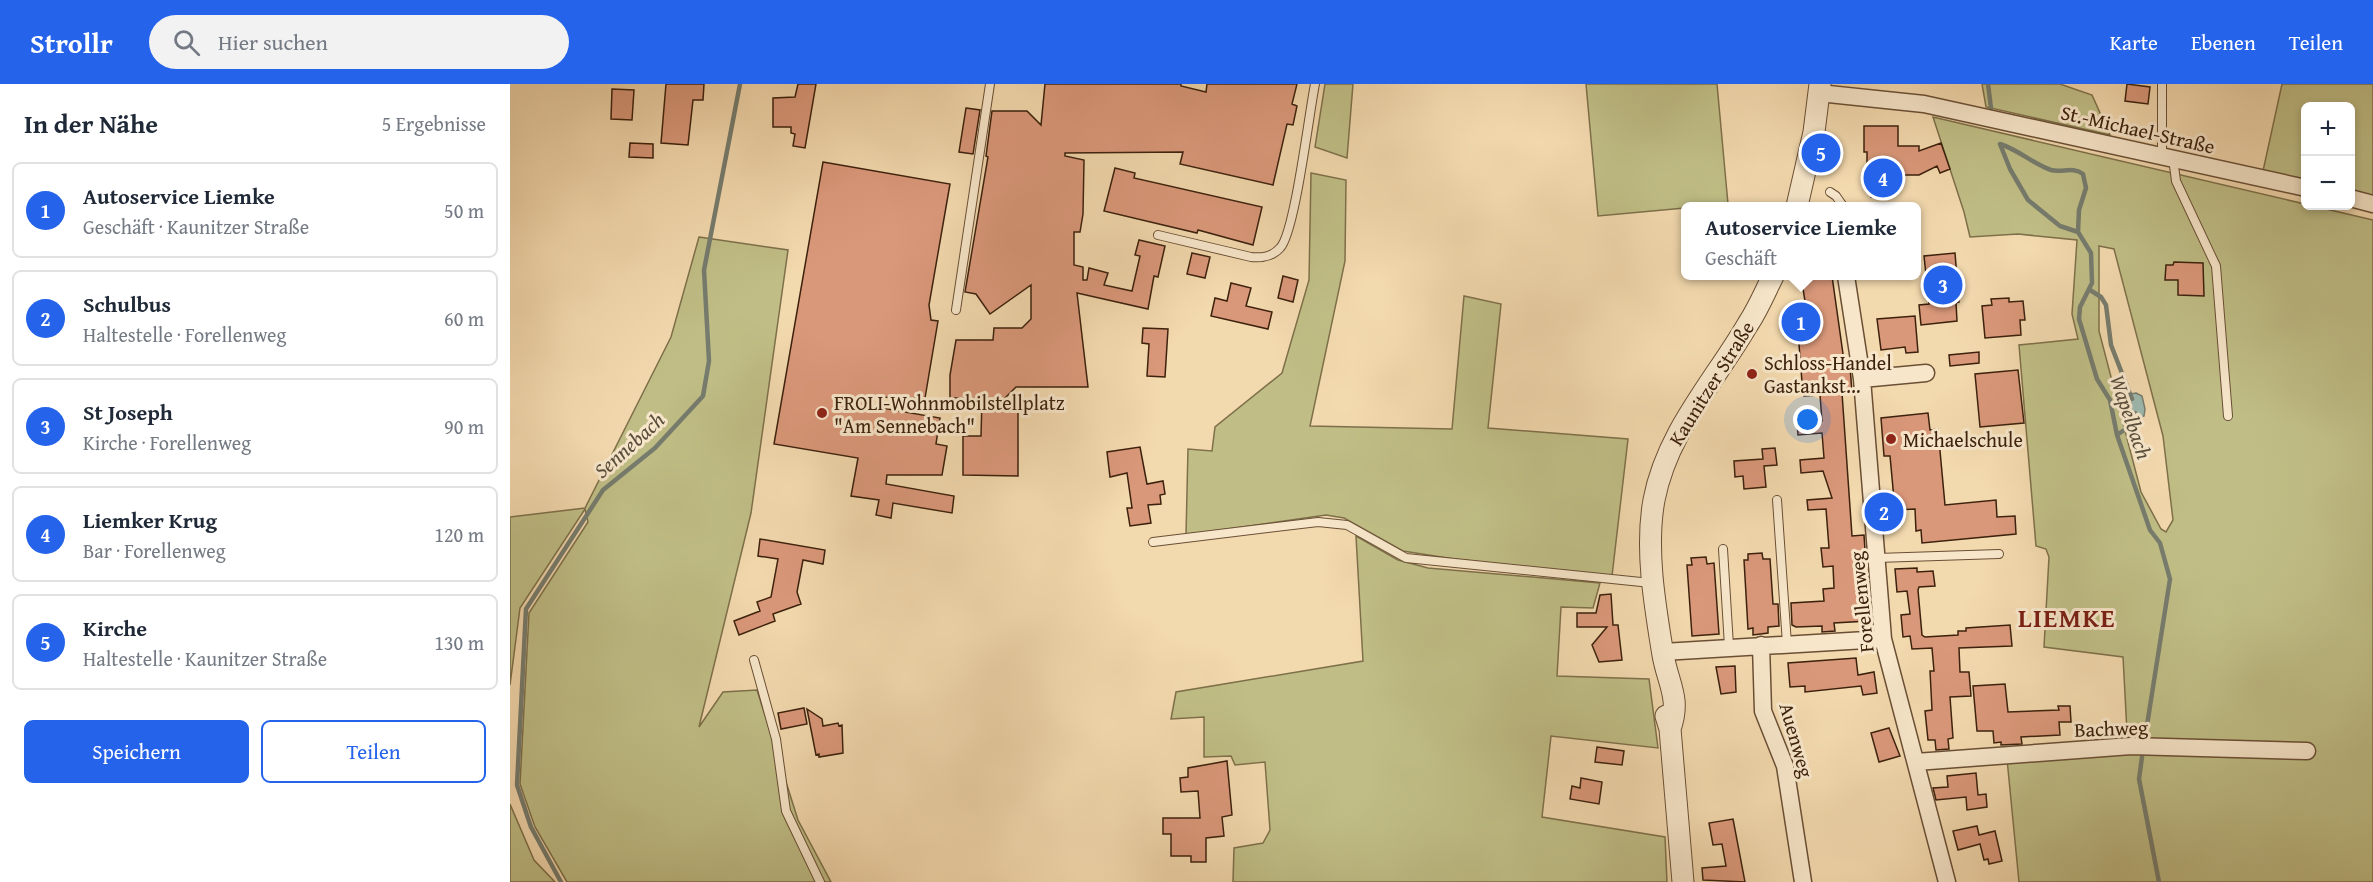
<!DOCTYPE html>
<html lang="de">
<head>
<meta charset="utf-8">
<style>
	:root { --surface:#fff; --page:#f2f2f3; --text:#1f2937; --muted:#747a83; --line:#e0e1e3; --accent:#2563eb }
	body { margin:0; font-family:"Gentium Book Plus",serif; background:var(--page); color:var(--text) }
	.controls { position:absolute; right:18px; top:18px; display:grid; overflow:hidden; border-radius:9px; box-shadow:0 3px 9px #0003 }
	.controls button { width:54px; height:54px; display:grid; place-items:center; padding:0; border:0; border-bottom:2px solid var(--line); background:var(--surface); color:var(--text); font:30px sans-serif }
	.you { position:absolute; left:1298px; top:336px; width:21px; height:21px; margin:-15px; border:4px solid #fff; border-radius:50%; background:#1a73e8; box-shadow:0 0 0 9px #1a73e833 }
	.badge { display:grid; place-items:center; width:39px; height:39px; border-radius:50%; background:var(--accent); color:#fff; font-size:20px; font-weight:700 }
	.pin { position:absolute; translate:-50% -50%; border:3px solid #fff; box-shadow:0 2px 6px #0006 }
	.popup { position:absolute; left:1171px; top:118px; width:240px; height:78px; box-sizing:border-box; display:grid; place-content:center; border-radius:9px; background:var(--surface); filter:drop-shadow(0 2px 4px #0005); font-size:20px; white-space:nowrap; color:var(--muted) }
	.popup b { font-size:22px; color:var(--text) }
	.popup::after { content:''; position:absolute; left:50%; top:100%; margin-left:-12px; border:12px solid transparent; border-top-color:var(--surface) }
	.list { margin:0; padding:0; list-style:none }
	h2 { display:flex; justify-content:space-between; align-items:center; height:78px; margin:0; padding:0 24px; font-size:26px }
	h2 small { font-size:20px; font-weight:400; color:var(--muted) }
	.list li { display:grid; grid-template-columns:39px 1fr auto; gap:18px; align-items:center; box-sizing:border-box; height:96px; margin:0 12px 12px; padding:0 12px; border:2px solid var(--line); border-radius:9px }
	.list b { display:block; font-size:22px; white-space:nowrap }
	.list p { margin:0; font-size:20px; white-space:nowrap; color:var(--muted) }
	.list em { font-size:20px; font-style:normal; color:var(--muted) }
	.actions { display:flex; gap:12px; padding:18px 24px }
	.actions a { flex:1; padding:14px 0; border:2px solid var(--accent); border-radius:9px; text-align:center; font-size:21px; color:var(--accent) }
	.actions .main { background:var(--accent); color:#fff }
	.icon { flex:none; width:33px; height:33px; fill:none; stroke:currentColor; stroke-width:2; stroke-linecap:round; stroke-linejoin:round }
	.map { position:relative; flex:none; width:1863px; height:798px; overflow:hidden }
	header { display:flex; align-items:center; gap:36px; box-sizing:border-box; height:84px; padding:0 30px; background:var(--accent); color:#fff }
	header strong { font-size:28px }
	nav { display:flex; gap:33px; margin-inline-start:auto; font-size:21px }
	.search { width:420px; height:54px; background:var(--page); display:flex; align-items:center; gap:15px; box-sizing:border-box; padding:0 21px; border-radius:33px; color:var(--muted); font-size:22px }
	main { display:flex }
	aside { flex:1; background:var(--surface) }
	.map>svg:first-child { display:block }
</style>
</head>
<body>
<header>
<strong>Strollr</strong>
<div class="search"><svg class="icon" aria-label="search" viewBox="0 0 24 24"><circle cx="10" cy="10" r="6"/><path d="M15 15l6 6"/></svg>Hier suchen</div>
<nav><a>Karte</a><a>Ebenen</a><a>Teilen</a></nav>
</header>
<main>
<aside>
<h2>In der Nähe<small>5 Ergebnisse</small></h2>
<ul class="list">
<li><span class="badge">1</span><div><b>Autoservice Liemke</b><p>Geschäft · Kaunitzer Straße</p></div><em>50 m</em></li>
<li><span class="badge">2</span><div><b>Schulbus</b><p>Haltestelle · Forellenweg</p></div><em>60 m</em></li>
<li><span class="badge">3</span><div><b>St Joseph</b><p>Kirche · Forellenweg</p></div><em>90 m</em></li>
<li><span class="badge">4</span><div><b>Liemker Krug</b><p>Bar · Forellenweg</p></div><em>120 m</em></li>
<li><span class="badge">5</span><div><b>Kirche</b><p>Haltestelle · Kaunitzer Straße</p></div><em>130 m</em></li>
</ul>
<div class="actions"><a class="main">Speichern</a><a>Teilen</a></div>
</aside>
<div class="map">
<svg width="1863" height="798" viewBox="0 0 1863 798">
	<rect width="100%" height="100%" fill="#f3d9ae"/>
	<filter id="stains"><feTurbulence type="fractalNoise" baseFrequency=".00333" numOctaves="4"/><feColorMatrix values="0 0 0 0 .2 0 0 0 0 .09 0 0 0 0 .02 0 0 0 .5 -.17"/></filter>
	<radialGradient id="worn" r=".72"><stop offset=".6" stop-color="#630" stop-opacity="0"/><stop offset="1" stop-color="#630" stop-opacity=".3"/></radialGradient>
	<path fill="#c0be86" stroke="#7e704a" stroke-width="1.5" fill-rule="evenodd" d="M815,0h28l-6,74 -32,-11z
		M1076,0h131l11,120 -130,12z
		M1472,0h78l32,11 18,40 -124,-28z
		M1772,0h91v113l-22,-5 -1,-86h-44l-1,75 -42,-10z
		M1423,33l440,103v662h-354l-12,-123 121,-8 -5,-94 -79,-10 5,-90 -3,-8 -10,-3 -17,-201 59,-6 -6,-25 5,-74 -59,-6 -48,3 -6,-25zM1589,162l15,3 49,187 10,84 -7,12 -5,-3 -20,-37 -42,-161z
		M801,89l35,7 -1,81 -35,165 142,3 12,-133 37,8 -13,124 140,11 -16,137 -158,-17 -51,-8 -59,-33 -18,-3 -140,20 2,-86 24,2 3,-24 67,-54 27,-93z
		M189,153l89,13 -37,263 -52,214 24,-35 34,-2 41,130 33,62h-264l-32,-55 -15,-43 9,-171 59,-91 -3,-13 -65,99 -10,77v-168l75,-9 86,-171z
		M846,452l42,24 30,8 172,15 -7,25 -32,-1 -4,69 92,3 9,69 -107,-12 -9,81 123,20 2,45h-434l1,-34 29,-5 7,-13 -5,-68 -30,3 -4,-9 -27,1v-40l-33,2 5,-27 187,-31z
		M0,720l24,56 21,22h-45z"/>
	<path fill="#9cb9af" stroke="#767c6e" stroke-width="1.5" d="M1626,309l6,3 3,13 -1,7 -7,3 -7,-4 -3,-15 4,-6z"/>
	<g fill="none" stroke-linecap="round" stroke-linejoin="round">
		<path stroke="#767c6e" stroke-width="4.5" d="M1478,0l3,24
			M1490,60l10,25 18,31 32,26 18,6 13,21 1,30 -12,24 -1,12 18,60 13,21 7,35 33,95 10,13 10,36 -25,159
			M1490,60c19,6 33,20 51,26 11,3 22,-4 32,4l3,14 -7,22 -1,22
			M1580,206l11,7 5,8 5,40 21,54
			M1607,351l13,-9 5,-13
			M1632,673l-3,22 20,103
			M51,798l-30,-55 -14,-42 9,-176 77,-119 52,-42 48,-52 6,-35 -5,-91 36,-186"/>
	</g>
	<path fill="#da987a" stroke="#3c210d" stroke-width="1.5" d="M156,0h38l-1,16h-10l-5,45 -27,-2z
		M288,0h18l-11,64 -12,-2 2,-12 -4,-1v-6h-18v-29l22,-1z
		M535,0h136v2l25,6 1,-8h90l-5,20 5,2 -4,19 -6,-1 -14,61 -93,-21 3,-12 -118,1v3l19,4 -1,54 -3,18h-6v33l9,2v13h4l2,-12 19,5 -4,12 28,6 8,-35 -5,-1 4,-15 26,6 -7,31 -4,-1 -6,33 -71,-16 11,94h-72l-24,24h26v65l-55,-1v-39h18l1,-38h-32v-23l6,-35h37l1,-12h28l9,-9v-34l-41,29 -14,-20 -11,-2 23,-135 -2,-1 6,-45h35l14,14z
		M1617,0l23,3 -2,17 -23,-3z
		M102,5l22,1 -2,30 -21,-1z
		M456,24l14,2 -7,44 -14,-2z
		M1354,42h34v20h21v5l22,-8 9,26 -10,4 -3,-7 -18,9h-27l1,21 -22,1v-15h-4v-30h-3z
		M120,59l23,1v14l-24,-1z
		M313,78l127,22 -21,121 2,15 7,1 -13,77 -54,-1 -1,9 70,12 -4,26 11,2 -5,29h-55l-1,9 68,12 -2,17 -59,-10 -2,15 -15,-3 3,-15 -28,-4 7,-38 -84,-14z
		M605,84l20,5 -1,5 128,29 -9,38 -55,-15 -1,3 -93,-22z
		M682,169l18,4 -5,21 -18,-4z
		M1445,169l4,49 -3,1 1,18 -36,4 -2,-20 10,-1 -5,-48z
		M1664,178l29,1 1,33 -26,-1v-15h-13l1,-15h7z
		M773,192l15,4 -5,22 -15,-4z
		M1291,192h31l13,92h5l1,11 1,14h-10l10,143 12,-1 1,15h-3l6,71 -34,2 1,8 -13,1v-6l-26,1 -4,-2 -1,-22 33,-2 -1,-12 11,-1 -1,-22 -10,1 -2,-19h8l-3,-39 -18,1 -1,-10 25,-2 -9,-27 -22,2 -1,-13 24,-2 -2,-25 -24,2 -1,-13 25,-1 -2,-26 -16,1v-3h-7l-1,-11h6l-4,-50 -4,-3v-8l14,-1z
		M721,199l20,5 -5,18 26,6 -4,17 -57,-13 4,-18 12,3z
		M1499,214v4l14,-1 2,19h-5l1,15 -36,3 -3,-32 10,-1 -1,-6z
		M1405,232l3,36 -12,1 -1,-6 -24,3 -4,-31z
		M633,244l25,1 -3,48 -18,-1 2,-32 -7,-1z
		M1469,268v11l-29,3 -1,-11z
		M1508,286l6,53 -44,4 -5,-53z
		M1418,329l2,17 8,-1 7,76 51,-5 1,17 18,-1 1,18 -94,9 -1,-13 -5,1 -1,-22 -20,1 -5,-54h-6l-3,-38z
		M630,363l7,37 16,-3 2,13 -5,1 1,9 -13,1 3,18 -21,3 -3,-18h5l-5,-35 -17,4 -3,-25z
		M1265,364l2,17 -13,1 2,21 -22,2 -1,-13 -8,1 -1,-16 29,-2 -1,-10z
		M250,455l65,11 -2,14 -20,-4 -6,32 4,12 -28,10 2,7 -36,14 -5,-14 26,-10 -3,-9 14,-5 7,-38 -20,-3z
		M1252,469l1,6h7l3,45h5l1,22 -11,1v6l-15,2v-7l-5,1 -4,-69h4v-6z
		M1196,473l1,7 7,-1 5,71 -27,2 -5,-71h5l-1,-7z
		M1407,484v4l16,-1 2,15 -16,1 -1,3 4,45 3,2 33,-2v-4h8v-3l44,-3 2,21 -53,2 1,24h9l2,24 -21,1 3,41 -5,1 1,10 -13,1 -1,-10h-7l-3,-29 7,-1 -2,-39h4l-2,-23 -20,1 -2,-13 -7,1 -2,-22 9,-1 -3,-23 -10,1 -2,-23z
		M1101,510l2,31h5l4,35 -23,2 -7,-17 15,-18h-30v-14h19l4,-18z
		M1346,574l2,17 16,-3 3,21 -14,2 -2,-9 -56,6v-6l-15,1 -2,-24z
		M1225,582l1,26 -15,2 -5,-27z
		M1495,600l3,28 51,-2 -1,-4h12l1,16h-12l1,13 -39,2 1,7 -21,1v-3l-7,1 -1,-12h-16l-4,-45z
		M294,624l3,16 -26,5 -3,-16z
		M297,625l15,10 1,7 15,-3 1,3 3,-1 1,28 -24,4v-3l-3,1z
		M1379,644l11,28 -21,6 -8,-29z
		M1087,663l27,4 -2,14 -27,-3z
		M717,677l5,54 -10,2 2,19 -18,2v24h-15v-6h-20v-22h-8v-16h37l-2,-27 -17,1 -1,-14 8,-1v-9z
		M1466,689l2,22 8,-1 1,13 -20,3 -1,-13 -30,3 -3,-12 15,-1 -1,-11z
		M1071,694l21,4 -3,22 -29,-5 2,-13 8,2z
		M1223,735l12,63 -42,-2 -1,-12 24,-2 -4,-22 -9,1 -4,-22z
		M1467,742l2,9 16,-4 7,30 -13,3 -1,-5 -4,1 -4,-16 -22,6 -5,-19z"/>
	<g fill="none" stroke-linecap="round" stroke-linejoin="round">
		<g stroke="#6a4f35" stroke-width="10">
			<path id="service" d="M1652,72v-72
				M1663,74l3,23 40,85 12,150
				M1320,108l6,4 7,10
				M648,151l93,22c11,1 21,0 29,-9 15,-15 29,-135 35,-164
				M446,226l34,-226
				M1267,416l10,144
				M643,458l165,-20 29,3 59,33 245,25
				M1213,465l6,97
				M1367,474l122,-4
				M244,576l22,79 10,72 34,71"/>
		</g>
		<g stroke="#6a4f35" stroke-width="19">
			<path id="minor" d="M1309,9l105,11 382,84
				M1840,114l23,6
				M1336,192l16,103 21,260 64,243
				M1352,295l64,-6
				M1251,561l2,66 22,55 18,116
				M1153,568l220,-13
				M1406,678l215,-16 176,5"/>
		</g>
		<g stroke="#6a4f35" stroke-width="23">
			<path id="tertiary" d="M1287,122l17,-74 6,-48
				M1156,632l4,13 13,153
				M1160,645c11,-31 -2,-45 -7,-74 -8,-49 -18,-106 -9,-155 13,-68 60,-118 94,-176 10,-15 17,-32 25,-48"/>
		</g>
		<use href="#service" stroke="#f7e6ca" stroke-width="8"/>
		<use href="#minor" stroke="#f7e6ca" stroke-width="16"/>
		<use href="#tertiary" stroke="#f7e6ca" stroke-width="21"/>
	</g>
	<g fill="#8f2418" stroke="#f7e6ca" stroke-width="2">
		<circle cx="1242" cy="290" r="6"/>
		<circle cx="312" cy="329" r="6"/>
		<circle cx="1381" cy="355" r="6"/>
	</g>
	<g text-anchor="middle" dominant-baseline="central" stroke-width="6" stroke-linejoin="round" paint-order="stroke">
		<g font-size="20" fill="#3c210d" stroke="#f7e6ca">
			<text transform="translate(1628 45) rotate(13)">St.-Michael-Straße</text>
			<text transform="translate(1201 299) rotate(-58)">Kaunitzer Straße</text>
			<text transform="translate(1351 518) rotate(-96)">Forellenweg</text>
			<text transform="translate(1601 644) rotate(-2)">Bachweg</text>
			<text transform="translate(1287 656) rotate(74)">Auenweg</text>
		</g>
		<g font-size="20" fill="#3c210d" stroke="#f7e6ca" text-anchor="start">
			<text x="1254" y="278">Schloss-Handel<tspan x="1254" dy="23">Gastankst...</tspan></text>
			<text x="324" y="318">FROLI-Wohnmobilstellplatz<tspan x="324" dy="23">"Am Sennebach"</tspan></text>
			<text x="1393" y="355">Michaelschule</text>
		</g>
		<g font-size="21" font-style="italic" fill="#594f3e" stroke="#f7e6ca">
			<text transform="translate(1621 333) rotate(71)">Wapelbach</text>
			<text transform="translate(119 361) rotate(-42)">Sennebach</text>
		</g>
		<g font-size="26" font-weight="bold" letter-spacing="1.5" fill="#7a1f14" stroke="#f7e6ca">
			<text x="1557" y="533">LIEMKE</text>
		</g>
	</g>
	<rect width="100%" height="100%" filter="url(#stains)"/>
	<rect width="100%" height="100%" fill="url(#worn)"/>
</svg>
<div class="controls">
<button>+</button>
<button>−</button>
</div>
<div class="you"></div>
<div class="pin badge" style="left:1291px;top:238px">1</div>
<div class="popup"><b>Autoservice Liemke</b>Geschäft</div>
<div class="pin badge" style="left:1374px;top:428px">2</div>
<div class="pin badge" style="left:1433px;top:201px">3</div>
<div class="pin badge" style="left:1373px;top:94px">4</div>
<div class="pin badge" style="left:1311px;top:69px">5</div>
</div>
</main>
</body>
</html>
